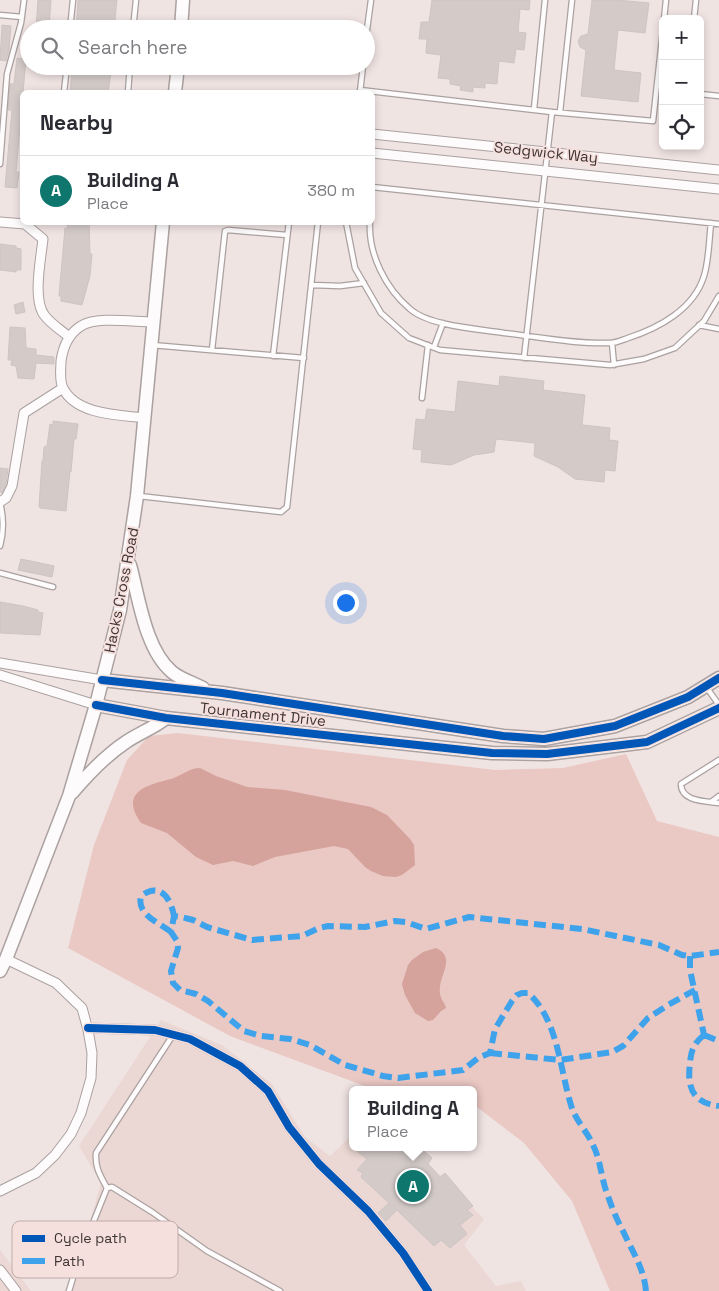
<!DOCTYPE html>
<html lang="en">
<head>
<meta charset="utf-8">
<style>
	:root { --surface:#fff; --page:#f7f7f7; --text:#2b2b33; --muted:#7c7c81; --line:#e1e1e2; --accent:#0f766e }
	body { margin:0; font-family:"Space Grotesk",sans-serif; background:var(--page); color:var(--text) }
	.controls { position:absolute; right:15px; top:15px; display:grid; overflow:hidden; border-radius:8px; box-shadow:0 2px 8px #0003 }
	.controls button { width:45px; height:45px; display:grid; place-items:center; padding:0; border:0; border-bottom:1px solid var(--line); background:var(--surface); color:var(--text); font:25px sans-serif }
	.you { position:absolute; left:345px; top:602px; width:18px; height:18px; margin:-12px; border:4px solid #fff; border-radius:50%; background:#1a73e8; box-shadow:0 0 0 8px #1a73e833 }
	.badge { display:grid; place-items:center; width:32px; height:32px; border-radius:50%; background:var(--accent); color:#fff; font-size:16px; font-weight:700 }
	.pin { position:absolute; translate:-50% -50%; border:2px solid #fff; box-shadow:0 1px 5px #0006 }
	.popup { position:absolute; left:349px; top:1086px; width:128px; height:65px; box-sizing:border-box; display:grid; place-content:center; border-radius:8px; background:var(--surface); filter:drop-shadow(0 1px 4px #0005); font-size:16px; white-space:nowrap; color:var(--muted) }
	.popup b { font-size:19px; color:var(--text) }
	.popup::after { content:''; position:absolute; left:50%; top:100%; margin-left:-10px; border:10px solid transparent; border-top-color:var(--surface) }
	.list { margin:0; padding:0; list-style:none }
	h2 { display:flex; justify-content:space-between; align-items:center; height:65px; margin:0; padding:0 20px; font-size:21px }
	h2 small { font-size:16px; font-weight:400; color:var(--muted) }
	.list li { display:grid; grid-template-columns:32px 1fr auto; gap:15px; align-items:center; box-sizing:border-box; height:70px; padding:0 20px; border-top:1px solid var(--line) }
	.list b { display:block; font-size:19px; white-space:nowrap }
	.list p { margin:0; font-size:16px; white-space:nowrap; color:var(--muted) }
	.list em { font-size:16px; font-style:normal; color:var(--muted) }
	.icon { flex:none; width:28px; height:28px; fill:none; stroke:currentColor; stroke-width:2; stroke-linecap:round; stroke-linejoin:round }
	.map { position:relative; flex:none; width:719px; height:1291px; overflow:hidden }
	.search { position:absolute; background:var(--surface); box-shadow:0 2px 8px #0003; left:20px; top:20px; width:355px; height:55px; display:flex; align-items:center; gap:12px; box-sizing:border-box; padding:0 18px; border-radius:28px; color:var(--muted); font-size:19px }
	.panel { position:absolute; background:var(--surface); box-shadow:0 2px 8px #0003; left:20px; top:90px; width:355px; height:135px; border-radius:8px }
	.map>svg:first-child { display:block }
</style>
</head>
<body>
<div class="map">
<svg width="719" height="1291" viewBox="0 0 719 1291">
	<rect width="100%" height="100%" fill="#f0e4e3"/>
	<path fill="#ebd7d3" d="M161,1020l61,25 50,39 33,53 25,19 23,-22v13h59l72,72 -20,26 32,41 25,-5 5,10h-456l31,-108 -22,-37z
		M0,1250l31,41h-31z"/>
	<path fill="#eac8c4" d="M178,733l317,37 68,-2 63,-14 31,67 62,16v454h-109l-38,-90 -48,-58 -51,-39v-14h-69l-39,-4 -135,-50 -162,-88 26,-103 33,-85 22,-24z"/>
	<path fill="#d5a29c" d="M200,768l16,8 31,11 38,3 86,17 16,8 23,24 4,6 1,20 -13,10 -6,2 -13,-1 -12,-5 -6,-4 -17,-18 -14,-3 -59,11 -22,9 -20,-5 -20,4 -17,-8 -29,-24 -26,-10c-22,-31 6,-38 30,-44 10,-3 18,-11 29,-11z
		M436,948c22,10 1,28 4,46 1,6 5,9 6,14l-5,3 -8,9 -5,1 -13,-8 -10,-18 -3,-11 6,-19 4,-5 11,-8z"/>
	<path fill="#d4cbc9" stroke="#cdc4c3" d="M38,0h13l-2,29h-13z
		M78,0h39l-3,29h-38z
		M432,0h98l-1,10 -9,-1 -2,23 8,1 -2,17 -8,-1 -2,14 -15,-2 -2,23 -12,-1v5l-12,-1v5l-13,-2 1,-4 -11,-2v-5l-12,-1 3,-23 -15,-2 1,-14h-8l2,-17h8z
		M592,0h25l32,3 -4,30 -27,-3 -4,40 27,3 -3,29 -57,-6 5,-46 -6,-3 -2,-6 3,-5 7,-2z
		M2,25l9,1 -2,24 -3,11 -6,-1z
		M17,58l9,1 -10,113h3l-2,16 -12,-1 7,-77h-4l2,-26h4z
		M95,66h4l2,6h10l-3,20h-38l2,-22 19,1 3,-2z
		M79,223h10l1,31h2l-2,22 -8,29 -21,-4v-5h-2l6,-68 2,1 1,-5 11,1z
		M0,244l16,2v2l5,1v21h-5v2l-16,-2z
		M23,302l2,10 -9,2 -2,-9z
		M10,327l15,1 1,20 10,1v6l18,2v7l-18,-1 -2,16 -16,-1 -2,-12 -5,-1 1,-5h-4z
		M500,376l44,5 -1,9 42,5 -3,30 28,3 -1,12 9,1 -3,30 -10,-1 -1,12 -29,-3 -17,-12 -24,-11 1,-13 -39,-4 -2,13 -20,3 -23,10 -30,-3 1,-12 -9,-1 3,-30 9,1 2,-11 28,3 3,-31 41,5z
		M53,421l25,3 -2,15h-2l-3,33 -1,-1 -4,40 -26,-3 -1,-2 3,-45h1l1,-14 3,-1 3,-22 3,1z
		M0,468l8,1 -2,15 -4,9 -2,-1z
		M21,559l33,7 -2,11 -34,-7z
		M0,602l23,4 15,4v2l5,1 -3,22 -40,-2z
		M352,1147h67l13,11 -4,6 12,13 5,-4 28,33 -6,4 6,5 -13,10 7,9 -17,14 -9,-8 -7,6 -37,-36 -11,11 -8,-8 11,-10 -28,-26 2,-4 -6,-3 10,-11z"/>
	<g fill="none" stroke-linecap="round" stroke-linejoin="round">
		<g stroke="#aaa1a0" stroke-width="7">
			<path id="lane" d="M0,15l22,2
				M664,19l2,-19
				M694,19l2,-19
				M70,29l3,-29
				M133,29l3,-29
				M366,37l5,-37
				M86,66l5,1
				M103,68h5l2,-2
				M360,90l192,22
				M64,92l3,-26
				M128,92l2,-26
				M360,92l3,-26
				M700,94l19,2
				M534,109l11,-109
				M560,112l12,-112
				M0,164l7,-90 14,-51 3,-23
				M372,187l347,37
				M346,222l9,46 26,45 28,25 31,12 170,15 34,-6 31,-11 29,-27 15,-25
				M370,222c-2,32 16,67 40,87 19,17 69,20 94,24 35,4 71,11 106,10 6,0 12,-3 18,-5 31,-10 66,-29 76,-62 5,-16 5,-36 7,-53
				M312,285l28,1 24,-3
				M699,325l20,4
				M612,343l2,22
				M152,345l152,13
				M434,347l9,-24
				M212,350l13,-119 3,-1 59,5
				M273,356l16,-134
				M524,358l28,-246 101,9 10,-91
				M422,398l6,-53
				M139,496l142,16 6,-5 31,-285
				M0,503c4,15 4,28 0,43
				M0,573l53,14
				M707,688l12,17
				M719,760l-38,24c0,18 25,17 38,19
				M711,802l8,-6
				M107,1188c-7,-13 -12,-20 -11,-35l77,-118
				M69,1291l10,-33 28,-70 5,-1 40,25 55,39 73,40"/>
		</g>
		<g stroke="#aaa1a0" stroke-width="11">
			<path id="street" d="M372,134l347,36
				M372,153l347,36
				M0,222l25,2 18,15c-2,19 -11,62 2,77 6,8 16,14 24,21
				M145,418c-26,-3 -69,-3 -82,-30 -4,-8 -2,-19 -2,-27 2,-14 7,-27 20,-35 15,-10 53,-4 72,-4
				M0,502l6,-4 6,-12 12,-73 39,-25
				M0,663l102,17
				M0,675l96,30
				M88,1028l67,2 35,9 50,27 28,25 21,36 30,37 49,47 35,42 25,38
				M0,1191l36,-18 19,-18 16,-21 10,-21 10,-35 1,-25 -4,-23 -6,-22 -26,-25 -50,-24
				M0,1270l16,21"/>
		</g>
		<g stroke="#aaa1a0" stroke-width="15">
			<path id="secondary" d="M181,29l2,-29
				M175,92l3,-26
				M130,565c9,33 15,84 42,107 8,7 22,11 31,16
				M102,680l120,13 281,43 41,3 71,-13 73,-29 31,-19
				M96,705l70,13 326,35 55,1 100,-12 72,-34
				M72,793c16,-19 33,-37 54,-51 13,-9 28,-14 40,-24
				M0,971l6,-12 63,-163 27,-91 24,-95 17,-114 26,-274"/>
		</g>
		<use href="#lane" stroke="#fdfbfb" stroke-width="4.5"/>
		<use href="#street" stroke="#fdfbfb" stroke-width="9"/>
		<use href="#secondary" stroke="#fdfbfb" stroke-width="12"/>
		<path stroke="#3fa3eb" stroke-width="6" stroke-dasharray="12 6" stroke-linecap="butt" d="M171,932c-11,-9 -35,-17 -30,-36 19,-15 30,3 33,20
			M690,956v14l14,65
			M704,1035c-10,8 -13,15 -14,28 -3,24 2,40 29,43
			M704,1035l15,6
			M490,1053l70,7 52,-8 11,-6 25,-28 20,-13 27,-15
			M646,1291c-2,-23 -14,-40 -23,-60 -6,-11 -11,-23 -15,-35 -7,-17 -7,-35 -15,-51 -6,-14 -18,-25 -22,-40 -11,-35 -13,-86 -43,-112h-6l-5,2 -5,6 -17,28 -5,24 -12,5 -15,12 -65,8 -15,-2 -38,-11 -35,-20 -20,-6 -29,-3 -17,-5 -36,-30 -12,-7 -16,-4 -7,-7 -2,-12 7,-23 -1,-7 -6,-9 3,-16 7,1 12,3 14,7 45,13 50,-4 17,-8 9,-2 37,1 30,-6 11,1 20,7 43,-12 113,12 77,16 23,10 8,1 29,-4"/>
		<g stroke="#f6e0dd" stroke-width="11">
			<path id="cycleway" d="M102,680l120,13 281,43 41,3 71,-13 73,-29 31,-19
				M96,705l70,13 326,35 55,1 100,-12 72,-34
				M88,1028l67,2 35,9 50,27 28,25 21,36 30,37 49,47 35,42 25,38"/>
		</g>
		<use href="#cycleway" stroke="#0057b8" stroke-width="8"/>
	</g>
	<g text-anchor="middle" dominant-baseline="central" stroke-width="4" stroke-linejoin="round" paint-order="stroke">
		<g font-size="15" fill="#3e3634" stroke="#f6e0dd">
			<text transform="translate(546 152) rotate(6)">Sedgwick Way</text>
			<text transform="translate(121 590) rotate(-79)">Hacks Cross Road</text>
			<text transform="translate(263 714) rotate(6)">Tournament Drive</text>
		</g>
	</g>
	<rect x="12" y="1221" width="166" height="57" rx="8" fill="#f6e0dd" stroke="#bfadaa" stroke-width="1"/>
	<rect x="22" y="1235" width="23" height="7" fill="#0057b8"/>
	<rect x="22" y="1258" width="23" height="6" fill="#3fa3eb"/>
	<g font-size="14" fill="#3e3634">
		<text x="54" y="1243">Cycle path</text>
		<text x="54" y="1266">Path</text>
	</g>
</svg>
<div class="controls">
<button>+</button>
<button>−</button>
<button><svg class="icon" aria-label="locate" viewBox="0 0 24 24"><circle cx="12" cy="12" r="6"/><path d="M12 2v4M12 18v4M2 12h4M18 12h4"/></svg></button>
</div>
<div class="you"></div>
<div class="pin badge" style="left:413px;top:1186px">A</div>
<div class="popup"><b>Building A</b>Place</div>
<div class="search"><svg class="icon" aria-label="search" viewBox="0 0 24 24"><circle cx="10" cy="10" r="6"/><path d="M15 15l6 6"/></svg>Search here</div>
<section class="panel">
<h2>Nearby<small></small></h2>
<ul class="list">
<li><span class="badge">A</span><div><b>Building A</b><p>Place</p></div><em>380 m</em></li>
</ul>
</section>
</div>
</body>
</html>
